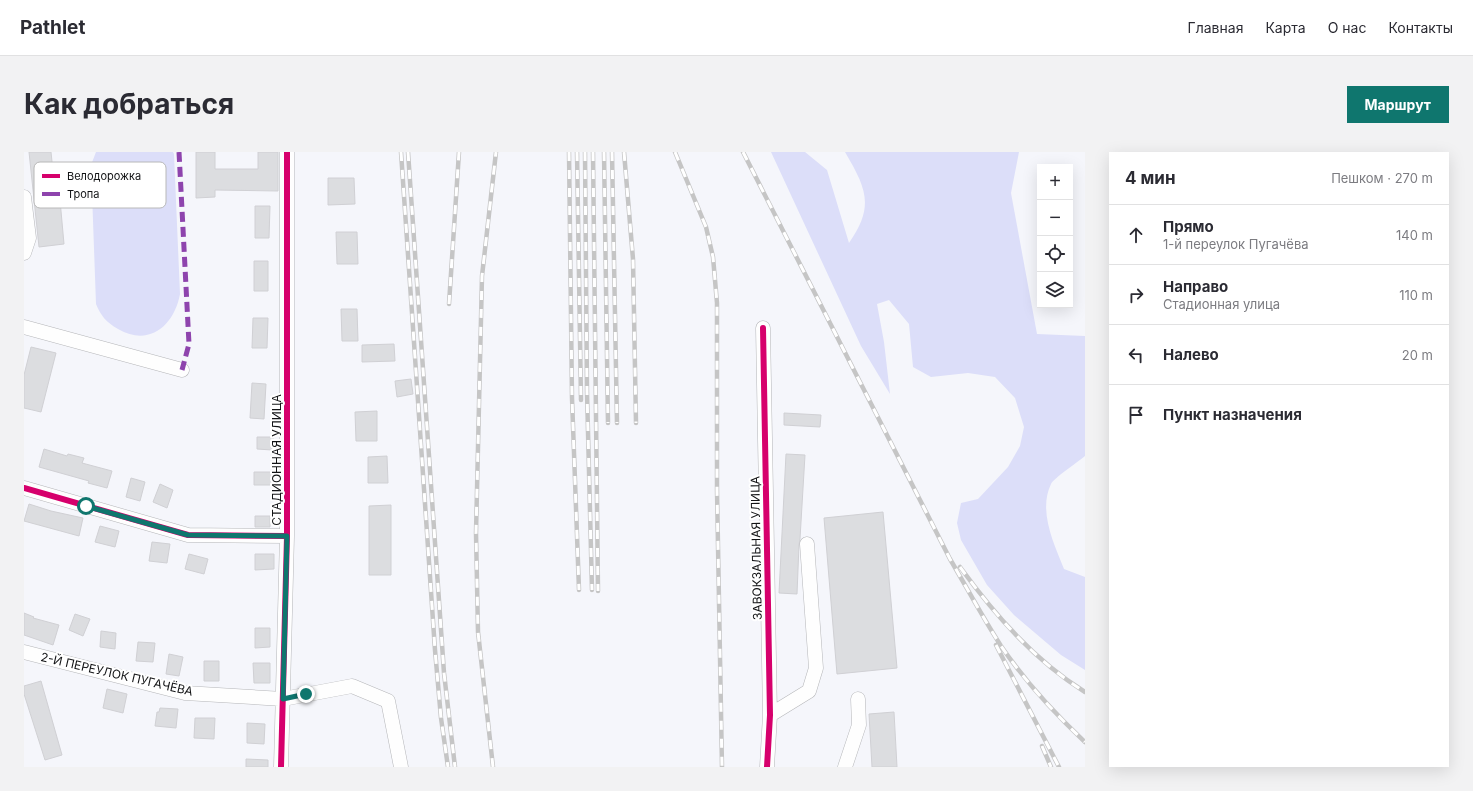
<!DOCTYPE html>
<html lang="ru">
<head>
<meta charset="utf-8">
<style>
	:root { --surface:#fff; --page:#f2f2f3; --text:#2b2b33; --muted:#7c7c81; --line:#e1e1e2; --accent:#0f766e }
	body { margin:0; font-family:Inter,sans-serif; background:var(--page); color:var(--text) }
	.controls { position:absolute; right:12px; top:12px; display:grid; overflow:hidden; border-radius:0px; box-shadow:0 4px 16px #0002 }
	.controls button { width:36px; height:36px; display:grid; place-items:center; padding:0; border:0; border-bottom:1px solid var(--line); background:var(--surface); color:var(--text); font:20px sans-serif }
	.stop { position:absolute; width:12px; height:12px; margin:-9px; border:3px solid #0f766e; border-radius:50%; background:#fff }
	.stop.end { background:#0f766e; border-color:#fff; box-shadow:0 1px 4px #0008 }
	.list { margin:0; padding:0; list-style:none }
	h2 { display:flex; justify-content:space-between; align-items:center; height:52px; margin:0; padding:0 16px; font-size:17px }
	h2 small { font-size:13px; font-weight:400; color:var(--muted) }
	.list li { display:grid; grid-template-columns:26px 1fr auto; gap:12px; align-items:center; box-sizing:border-box; height:60px; padding:0 16px; border-top:1px solid var(--line) }
	.list b { display:block; font-size:15px; white-space:nowrap }
	.list p { margin:0; font-size:13px; white-space:nowrap; color:var(--muted) }
	.list em { font-size:13px; font-style:normal; color:var(--muted) }
	.icon { flex:none; width:22px; height:22px; fill:none; stroke:currentColor; stroke-width:2; stroke-linecap:round; stroke-linejoin:round }
	.map { position:relative; flex:none; width:1061px; height:615px; overflow:hidden; border-radius:0px }
	header { display:flex; align-items:center; gap:24px; box-sizing:border-box; height:56px; padding:0 20px; background:var(--surface); border-bottom:1px solid var(--line) }
	header strong { font-size:19px }
	nav { display:flex; gap:22px; margin-inline-start:auto; font-size:14px }
	.intro { display:flex; align-items:center; justify-content:space-between; box-sizing:border-box; height:96px; padding:0 24px }
	h1 { margin:0; font-size:28px }
	.button { padding:10px 18px; border-radius:0px; background:var(--accent); color:#fff; font-size:14px; font-weight:700 }
	main { display:flex; gap:24px; padding:0 24px }
	aside { flex:1; background:var(--surface); border-radius:0px; box-shadow:0 4px 16px #0002 }
	.map>svg:first-child { display:block }
</style>
</head>
<body>
<header>
<strong>Pathlet</strong>
<nav><a>Главная</a><a>Карта</a><a>О нас</a><a>Контакты</a></nav>
</header>
<div class="intro"><h1>Как добраться</h1><a class="button">Маршрут</a></div>
<main>
<div class="map">
<svg width="1061" height="615" viewBox="0 0 1061 615">
	<rect width="100%" height="100%" fill="#f5f6fb"/>
	<path fill="#dcdef9" d="M72,0h77l1,2 6,140c-6,32 -31,53 -62,35 -12,-7 -17,-13 -22,-25l-5,-139z
		M747,0h34l22,18 22,73c26,-37 17,-55 -4,-91h174l-8,41 26,141 48,2v120c-7,6 -31,22 -34,28 -13,27 3,60 13,85l21,8v93l-24,-15 -47,-40 -27,-30 -26,-45 -4,-17 4,-20 17,-4 30,-32 12,-21 4,-19 -9,-29 -20,-21 -27,-4 -37,4 -18,-10 -4,-43 -20,-24 -12,4 7,38 6,52 -29,-48z"/>
	<path fill="#dcdde0" stroke="#d0d0d4" d="M5,0h22l5,48h4l4,44 -25,3z
		M172,0h19v17h43v-17h20v39l-63,-1v7l-19,1z
		M304,26h26l1,26 -27,1z
		M231,54h15l-1,32h-14z
		M312,80h21l1,32h-21z
		M230,109h14v30h-14z
		M317,157h16l1,32h-16z
		M229,166h15l-1,30h-15z
		M370,192l1,17 -33,1v-17z
		M7,195l25,6 -15,59 -17,-4v-33z
		M387,227l2,15 -16,3 -2,-16z
		M228,231l14,1 -2,35 -14,-1z
		M353,259v30h-21l-1,-29z
		M760,261l37,2 -1,12 -36,-2z
		M233,285h16l-1,13 -15,-1z
		M20,297l23,7 1,-2 16,4 -2,5 30,8 -5,17 -19,-5 1,-2 -50,-14z
		M762,302l19,1 -5,84 -1,6 -2,49 -18,-1z
		M363,304l1,27h-20v-26z
		M230,320h18v13h-18z
		M107,326l14,4 -5,19 -14,-4z
		M136,332l13,6 -6,18 -14,-6z
		M5,352l22,7 32,7 -4,18 -55,-15z
		M367,353v70h-22v-69z
		M859,360l14,156 -60,6 -13,-156z
		M231,364h15v11h-15z
		M76,374l19,5 -4,16 -20,-5z
		M128,390l18,2 -3,19 -18,-2z
		M165,402l19,5 -4,15 -19,-5z
		M231,402h19v15l-19,1z
		M0,461l10,4 -1,1 26,7 -6,20 -29,-10z
		M51,462l15,5 -7,17 -14,-6z
		M231,476h15v19l-15,1z
		M77,479l15,2 -1,16 -15,-2z
		M114,490l17,1 -2,19 -17,-1z
		M145,502l14,3 -4,19 -13,-2z
		M180,509h15v20h-15z
		M229,511h17v20h-16z
		M17,529l21,74 -17,5 -21,-66v-8z
		M83,537l20,5 -4,19 -20,-5z
		M136,556l18,1 -2,19 -21,-2 2,-14h2z
		M870,560l3,55h-25l-3,-53z
		M171,566h20l-1,21 -20,-1z
		M223,571l18,1 -1,20 -17,-1z
		M222,607l22,1v7h-22z"/>
	<g fill="none" stroke-linecap="round" stroke-linejoin="round">
		<g stroke="#b5b6b9" stroke-width="15">
			<path id="minor" d="M0,45l5,41 -5,15
				M0,175l158,43
				M739,176l7,387 -3,52
				M0,336l164,47 99,1
				M0,500l161,41 98,6 69,-13 36,15 13,66
				M746,563l39,-24 7,-23 -9,-124
				M257,615l6,-231v-384
				M821,615l14,-42 -1,-26"/>
		</g>
		<use href="#minor" stroke="#fefefe" stroke-width="14"/>
		<g stroke="#c5c5c5" stroke-width="4.5">
			<path id="rail" d="M377,0l34,498 6,68 7,49
				M384,0l36,521 11,94
				M545,0l3,246 7,192
				M553,0l4,248
				M561,0l2,240 5,198
				M569,0l5,439
				M580,0l4,271
				M588,0l5,271
				M600,0l9,107 3,164
				M651,0l31,75 7,30 4,46v187l5,277
				M719,0l207,407c17,29 33,59 51,87 24,35 53,67 84,96
				M425,152l10,-152
				M936,415c35,48 74,93 125,125
				M972,493l63,122
				M1018,594l9,21
				M469,615l-15,-135 -2,-99 6,-257 14,-124"/>
		</g>
		<use href="#rail" stroke="#fff" stroke-width="3" stroke-dasharray="9" stroke-linecap="butt"/>
		<path stroke="#8e44ad" stroke-width="5" stroke-dasharray="10 5" stroke-linecap="butt" d="M155,0l10,192 -7,26"/>
		<g stroke="#fff" stroke-width="8">
			<path id="cycleway" d="M739,176l7,387 -3,52
				M0,336l164,47 99,1
				M257,615l6,-231v-384"/>
		</g>
		<use href="#cycleway" stroke="#d6006c" stroke-width="6"/>
	</g>
	<g fill="none" stroke-linecap="round" stroke-linejoin="round">
		<path stroke="#0f766e" stroke-width="5" d="M62,354l102,29 99,1 -4,163 23,-5"/>
	</g>
	<g text-anchor="middle" dominant-baseline="central" stroke-width="4" stroke-linejoin="round" paint-order="stroke">
		<g font-size="12" fill="#111214" stroke="#fff">
			<text transform="translate(252 308) rotate(-90)">СТАДИОННАЯ УЛИЦА</text>
			<text transform="translate(732 396) rotate(-91)">ЗАВОКЗАЛЬНАЯ УЛИЦА</text>
			<text transform="translate(93 522) rotate(13)">2-Й ПЕРЕУЛОК ПУГАЧЁВА</text>
		</g>
	</g>
	<rect x="10" y="10" width="132" height="46" rx="6" fill="#fff" stroke="#b8b8b8" stroke-width="1"/>
	<rect x="18" y="22" width="18" height="4" fill="#d6006c"/>
	<rect x="18" y="40" width="18" height="4" fill="#8e44ad"/>
	<g font-size="11" fill="#111214">
		<text x="43" y="28">Велодорожка</text>
		<text x="43" y="46">Тропа</text>
	</g>
</svg>
<div class="controls">
<button>+</button>
<button>−</button>
<button><svg class="icon" aria-label="locate" viewBox="0 0 24 24"><circle cx="12" cy="12" r="6"/><path d="M12 2v4M12 18v4M2 12h4M18 12h4"/></svg></button>
<button><svg class="icon" aria-label="layers" viewBox="0 0 24 24"><path d="M12 4l9 5-9 5-9-5zM3 14l9 5 9-5"/></svg></button>
</div>
<div class="stop" style="left:62px;top:354px"></div>
<div class="stop end" style="left:282px;top:542px"></div>
</div>
<aside>
<h2>4 мин<small>Пешком · 270 m</small></h2>
<ul class="list">
<li><svg class="icon" aria-label="ahead" viewBox="0 0 24 24"><path d="M12 20V5M6 11l6-6 6 6"/></svg><div><b>Прямо</b><p>1-й переулок Пугачёва</p></div><em>140 m</em></li>
<li><svg class="icon" aria-label="right" viewBox="0 0 24 24"><path d="M7 20v-9h11M14 6l5 5-5 5"/></svg><div><b>Направо</b><p>Стадионная улица</p></div><em>110 m</em></li>
<li><svg class="icon" aria-label="left" viewBox="0 0 24 24"><path d="M17 20v-9H6M10 6l-5 5 5 5"/></svg><div><b>Налево</b></div><em>20 m</em></li>
<li><svg class="icon" aria-label="arrive" viewBox="0 0 24 24"><path d="M6 21V4h12l-3 4 3 4H6"/></svg><div><b>Пункт назначения</b></div></li>
</ul>
</aside>
</main>
</body>
</html>
